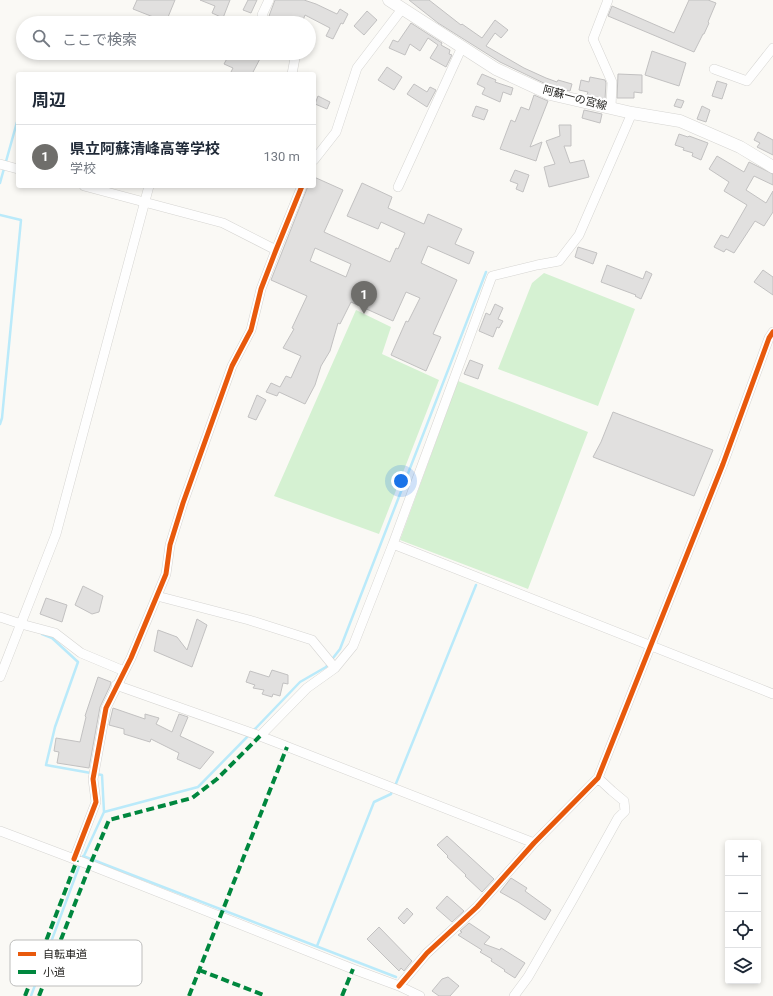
<!DOCTYPE html>
<html lang="ja">
<head>
<meta charset="utf-8">
<style>
	:root { --surface:#fff; --page:#f2f2f3; --text:#1f2937; --muted:#747a83; --line:#e0e1e3; --accent:#6f6e6b }
	body { margin:0; font-family:Roboto,"Noto Sans JP",sans-serif; background:var(--page); color:var(--text) }
	.controls { position:absolute; right:12px; bottom:12px; display:grid; overflow:hidden; border-radius:4px; box-shadow:0 2px 6px #0003 }
	.controls button { width:36px; height:36px; display:grid; place-items:center; padding:0; border:0; border-bottom:1px solid var(--line); background:var(--surface); color:var(--text); font:20px sans-serif }
	.you { position:absolute; left:401px; top:481px; width:14px; height:14px; margin:-10px; border:3px solid #fff; border-radius:50%; background:#1a73e8; box-shadow:0 0 0 6px #1a73e833 }
	.badge { display:grid; place-items:center; width:26px; height:26px; border-radius:50%; background:var(--accent); color:#fff; font-size:13px; font-weight:700 }
	.pin { position:absolute; translate:-50% -33px; filter:drop-shadow(0 1px 2px #0008) }
	.pin::after { content:''; position:absolute; top:21px; width:14px; height:12px; background:inherit; clip-path:polygon(0 0,100% 0,50% 100%) }
	.list { margin:0; padding:0; list-style:none }
	h2 { display:flex; justify-content:space-between; align-items:center; height:52px; margin:0; padding:0 16px; font-size:17px }
	h2 small { font-size:13px; font-weight:400; color:var(--muted) }
	.list li { display:grid; grid-template-columns:26px 1fr auto; gap:12px; align-items:center; box-sizing:border-box; height:64px; padding:0 16px; border-top:1px solid var(--line) }
	.list b { display:block; font-size:15px; white-space:nowrap }
	.list p { margin:0; font-size:13px; white-space:nowrap; color:var(--muted) }
	.list em { font-size:13px; font-style:normal; color:var(--muted) }
	.icon { flex:none; width:22px; height:22px; fill:none; stroke:currentColor; stroke-width:2; stroke-linecap:round; stroke-linejoin:round }
	.map { position:relative; flex:none; width:773px; height:996px; overflow:hidden }
	.search { position:absolute; background:var(--surface); box-shadow:0 2px 6px #0003; left:16px; top:16px; width:300px; height:44px; display:flex; align-items:center; gap:10px; box-sizing:border-box; padding:0 14px; border-radius:22px; color:var(--muted); font-size:15px }
	.panel { position:absolute; background:var(--surface); box-shadow:0 2px 6px #0003; left:16px; top:72px; width:300px; height:116px; border-radius:4px }
	.map>svg:first-child { display:block }
</style>
</head>
<body>
<div class="map">
<svg width="773" height="996" viewBox="0 0 773 996">
	<rect width="100%" height="100%" fill="#faf9f5"/>
	<path fill="#d5f1d2" d="M544,273l91,36 -37,97 -100,-37 34,-86z
		M356,310l35,17 -9,27 57,26 -60,154 -105,-38z
		M458,381l130,51 -60,157 -128,-49z"/>
	<g fill="none" stroke-linecap="round" stroke-linejoin="round">
		<path stroke="#baeafa" stroke-width="2.5" d="M0,183l17,-61
			M0,215l21,5 -19,198 -2,6
			M42,634l10,4 26,24 -23,65 -9,38 56,10 2,37
			M253,731l47,-49 26,-15 14,-18 146,-377
			M395,786l81,-201
			M83,856l313,121
			M82,860l22,-48 94,-25 51,-52
			M317,946l57,-144 17,-8 1,-3
			M31,996l49,-132"/>
	</g>
	<path fill="#e1e0df" stroke="#c2c1c1" fill-rule="evenodd" d="M137,0h38l-9,22 -33,-13z
		M200,0h30l-7,18 -11,-5 3,-7z
		M248,0h9l-6,13 -8,-3z
		M275,0h29l12,4 21,10 3,-5 8,5 -5,10 -2,-1 -8,16 -7,-3 4,-8 -25,-13 -3,8h-14l-19,-7z
		M409,0h20l32,25 1,-1 20,14 13,-18 13,10 -7,8 -6,-5 -9,13 38,22 22,10 11,4 1,-2 14,4 -2,7 -18,-4 -52,-25 -62,-39z
		M689,0h19l8,3 -8,19 1,1 -5,11h-1l-9,18 -86,-36 4,-10 62,27z
		M367,11l10,9 -13,15 -10,-9z
		M411,23l31,20 -1,2 9,5 -1,4 3,1 -6,12 -16,-9 8,-13 -10,-7 -8,13 -10,-7 -5,11 -16,-7 4,-8 5,2z
		M652,51l34,12 -7,23 -34,-11z
		M230,53h13l8,4 2,-4h10l-11,21h-22l3,-6 -9,-4z
		M387,67l15,10 -8,13 -16,-10z
		M482,74l14,6 -1,2 18,6 -2,7 -8,-3 -3,10 -18,-8 3,-6 -8,-4z
		M618,74l24,1v18l-8,-1v6h-17z
		M590,77l15,3 1,3 -1,16 -18,-4 1,-3 -9,-2 2,-10 8,2z
		M717,81l10,3 -5,15 -10,-3z
		M414,84l13,8 3,-5 6,3 -9,17 -20,-13z
		M534,95l14,6 -18,46 12,-5 -6,19 -36,-12 11,-29 4,2 6,-15 8,3z
		M318,96l12,6 -3,7 -12,-5z
		M677,99l7,2 -3,7 -7,-2z
		M476,106l12,4 -4,10 -12,-4z
		M702,106l8,4 -4,12 -9,-3z
		M584,110l18,4 -2,9 -18,-5z
		M559,125h12v21h-7l6,17 14,-3 5,17 -40,10 -5,-20 11,-3 -9,-23 14,-5z
		M758,132l15,8v15l-16,-8 3,-4 -6,-3z
		M679,134l9,3 1,-1 19,7 -7,17 -9,-4 1,-3 -10,-3 1,-2 -9,-3z
		M717,156l27,16 5,-10 24,12v11l-19,-9 -8,14 20,13 7,-12v21l-9,14 -9,-5 -21,32 -8,-4 -2,3 -10,-5 7,-12 7,3 19,-33 -23,-14 5,-9 -20,-13z
		M515,170l14,5 -6,17 -7,-3 2,-5 -8,-3z
		M314,177l29,13 -19,42 66,30 6,-14 2,1 7,-16 -24,-11 -3,7 -31,-13 15,-33 30,14 -4,11 36,16 4,-10 34,15 -7,15 19,8 -5,12 -41,-18 -7,17 36,17 -24,54 8,3 -15,34 -35,-16 15,-34 2,1 12,-24 -14,-6 -13,29 -42,-19 -11,22 -2,-1 -8,28 -9,15 -6,19 -10,19 -26,-12 -2,4 -11,-4 5,-9 9,4 6,-11 5,2 10,-22 -18,-8 11,-19 -2,-1 15,-32 -36,-16 37,-94h6zM315,248l36,16 -5,13 -36,-16z
		M578,247l19,6 -4,11 -18,-7z
		M607,265l36,14 3,-8 6,3 -11,25 -6,-3 1,-1 -35,-13z
		M763,270l10,7v18l-19,-13z
		M495,304l8,4 -5,11 5,2 -4,7 -2,-1 -4,10 -14,-6 7,-18 4,2z
		M470,360l13,5 -5,14 -14,-5z
		M257,395l9,5 -10,20 -8,-3z
		M613,412l100,38 -19,46 -101,-39 8,-15z
		M83,586l20,10 -4,16 -7,2 -17,-9z
		M46,598l21,7 -5,17 -22,-8z
		M197,619l10,6 -15,42 -38,-16 4,-21 19,7 10,13z
		M272,670l16,5v9l-5,-1 -3,13 -7,-2 -1,3 -10,-3 2,-4 -11,-2 2,-3 -9,-3 4,-11 19,6z
		M98,677l13,5 -1,4 -10,21 -11,61 -32,-5 2,-11 -5,-1 2,-13 24,4 6,-25 -1,-1z
		M113,708l32,11v-5l14,4 -3,6 16,8 7,-18 9,3 -8,19 34,16 -14,17 -23,-10 2,-6 -28,-14 -1,3 -26,-8v-5l-15,-4z
		M447,836l47,43 -12,13 -17,-16 1,-1 -19,-18 1,-1 -11,-11z
		M511,878l16,10 -2,3 26,19 -6,10 -27,-18 -18,-10z
		M447,896l17,15 -12,11 -16,-14z
		M407,908l6,6 -9,10 -6,-6z
		M469,923l21,14 -6,7 16,6 1,-2 24,15 -10,15 -11,-7 1,-1 -14,-9 1,-2 -12,-7 2,-2 -24,-15 4,-3 -2,-1z
		M379,927l33,34 -8,10 -3,-3 -2,3 -32,-32z
		M448,977l11,9 -9,10h-11l-7,-5 10,-12z"/>
	<g fill="none" stroke-linecap="round" stroke-linejoin="round">
		<g stroke="#d6d5d2" stroke-width="10">
			<path id="minor" d="M269,0l-7,15 2,5 7,3
				M608,0l-15,39 19,43 -1,26
				M714,69l33,12 26,-33
				M292,74l3,-16v-5
				M314,160l22,-28 21,-64 45,-59
				M0,164l18,5
				M84,186l139,37 53,27
				M398,187l64,-140
				M393,544l99,-268 45,-11 22,-4 20,-26 53,-122
				M157,596l92,24 63,20 23,28
				M0,617l21,7 34,9 26,20 43,18
				M0,677l56,-143 93,-348
				M116,685l144,51 274,107
				M260,736l47,-48 28,-20 18,-22 40,-102 380,150
				M0,831l90,34 263,104 46,17 21,10
				M74,859l22,-57 -3,-23 13,-71 25,-50 35,-84 4,-29 13,-42 49,-137 19,-36 10,-41 15,-39 26,-64
				M399,986l28,-33 50,-46 57,-64 64,-65 125,-314 46,-126 4,-6
				M514,996l14,-19 45,-78 45,-81 7,-7 -1,-10 -12,-10 -14,-13"/>
		</g>
		<g stroke="#d6d5d2" stroke-width="13">
			<path id="secondary" d="M389,0l107,69 54,25 82,19 48,8 60,26 33,20"/>
		</g>
		<use href="#minor" stroke="#fefefe" stroke-width="9"/>
		<use href="#secondary" stroke="#fefefe" stroke-width="12"/>
		<path stroke="#00873e" stroke-width="4" stroke-dasharray="8 4" stroke-linecap="butt" d="M199,970l67,26
			M25,996l52,-136
			M39,996l51,-131 19,-45 83,-22 25,-19 43,-43
			M189,996l98,-249
			M342,996l11,-27"/>
		<g stroke="#fff" stroke-width="8">
			<path id="cycleway" d="M74,859l22,-57 -3,-23 13,-71 25,-50 35,-84 4,-29 13,-42 49,-137 19,-36 10,-41 15,-39 26,-64
				M399,986l28,-33 50,-46 57,-64 64,-65 125,-314 46,-126 4,-6"/>
		</g>
		<use href="#cycleway" stroke="#e8590c" stroke-width="5"/>
	</g>
	<g text-anchor="middle" dominant-baseline="central" stroke-width="4" stroke-linejoin="round" paint-order="stroke">
		<g font-size="11" fill="#242320" stroke="#fff">
			<text transform="translate(575 98) rotate(15)">阿蘇一の宮線</text>
		</g>
	</g>
	<rect x="10" y="940" width="132" height="46" rx="6" fill="#fff" stroke="#bdbdbc" stroke-width="1"/>
	<rect x="18" y="952" width="18" height="4" fill="#e8590c"/>
	<rect x="18" y="970" width="18" height="4" fill="#00873e"/>
	<g font-size="11" fill="#242320">
		<text x="43" y="958">自転車道</text>
		<text x="43" y="976">小道</text>
	</g>
</svg>
<div class="controls">
<button>+</button>
<button>−</button>
<button><svg class="icon" aria-label="locate" viewBox="0 0 24 24"><circle cx="12" cy="12" r="6"/><path d="M12 2v4M12 18v4M2 12h4M18 12h4"/></svg></button>
<button><svg class="icon" aria-label="layers" viewBox="0 0 24 24"><path d="M12 4l9 5-9 5-9-5zM3 14l9 5 9-5"/></svg></button>
</div>
<div class="you"></div>
<div class="pin badge" style="left:364px;top:314px">1</div>
<div class="search"><svg class="icon" aria-label="search" viewBox="0 0 24 24"><circle cx="10" cy="10" r="6"/><path d="M15 15l6 6"/></svg>ここで検索</div>
<section class="panel">
<h2>周辺<small></small></h2>
<ul class="list">
<li><span class="badge">1</span><div><b>県立阿蘇清峰高等学校</b><p>学校</p></div><em>130 m</em></li>
</ul>
</section>
</div>
</body>
</html>
